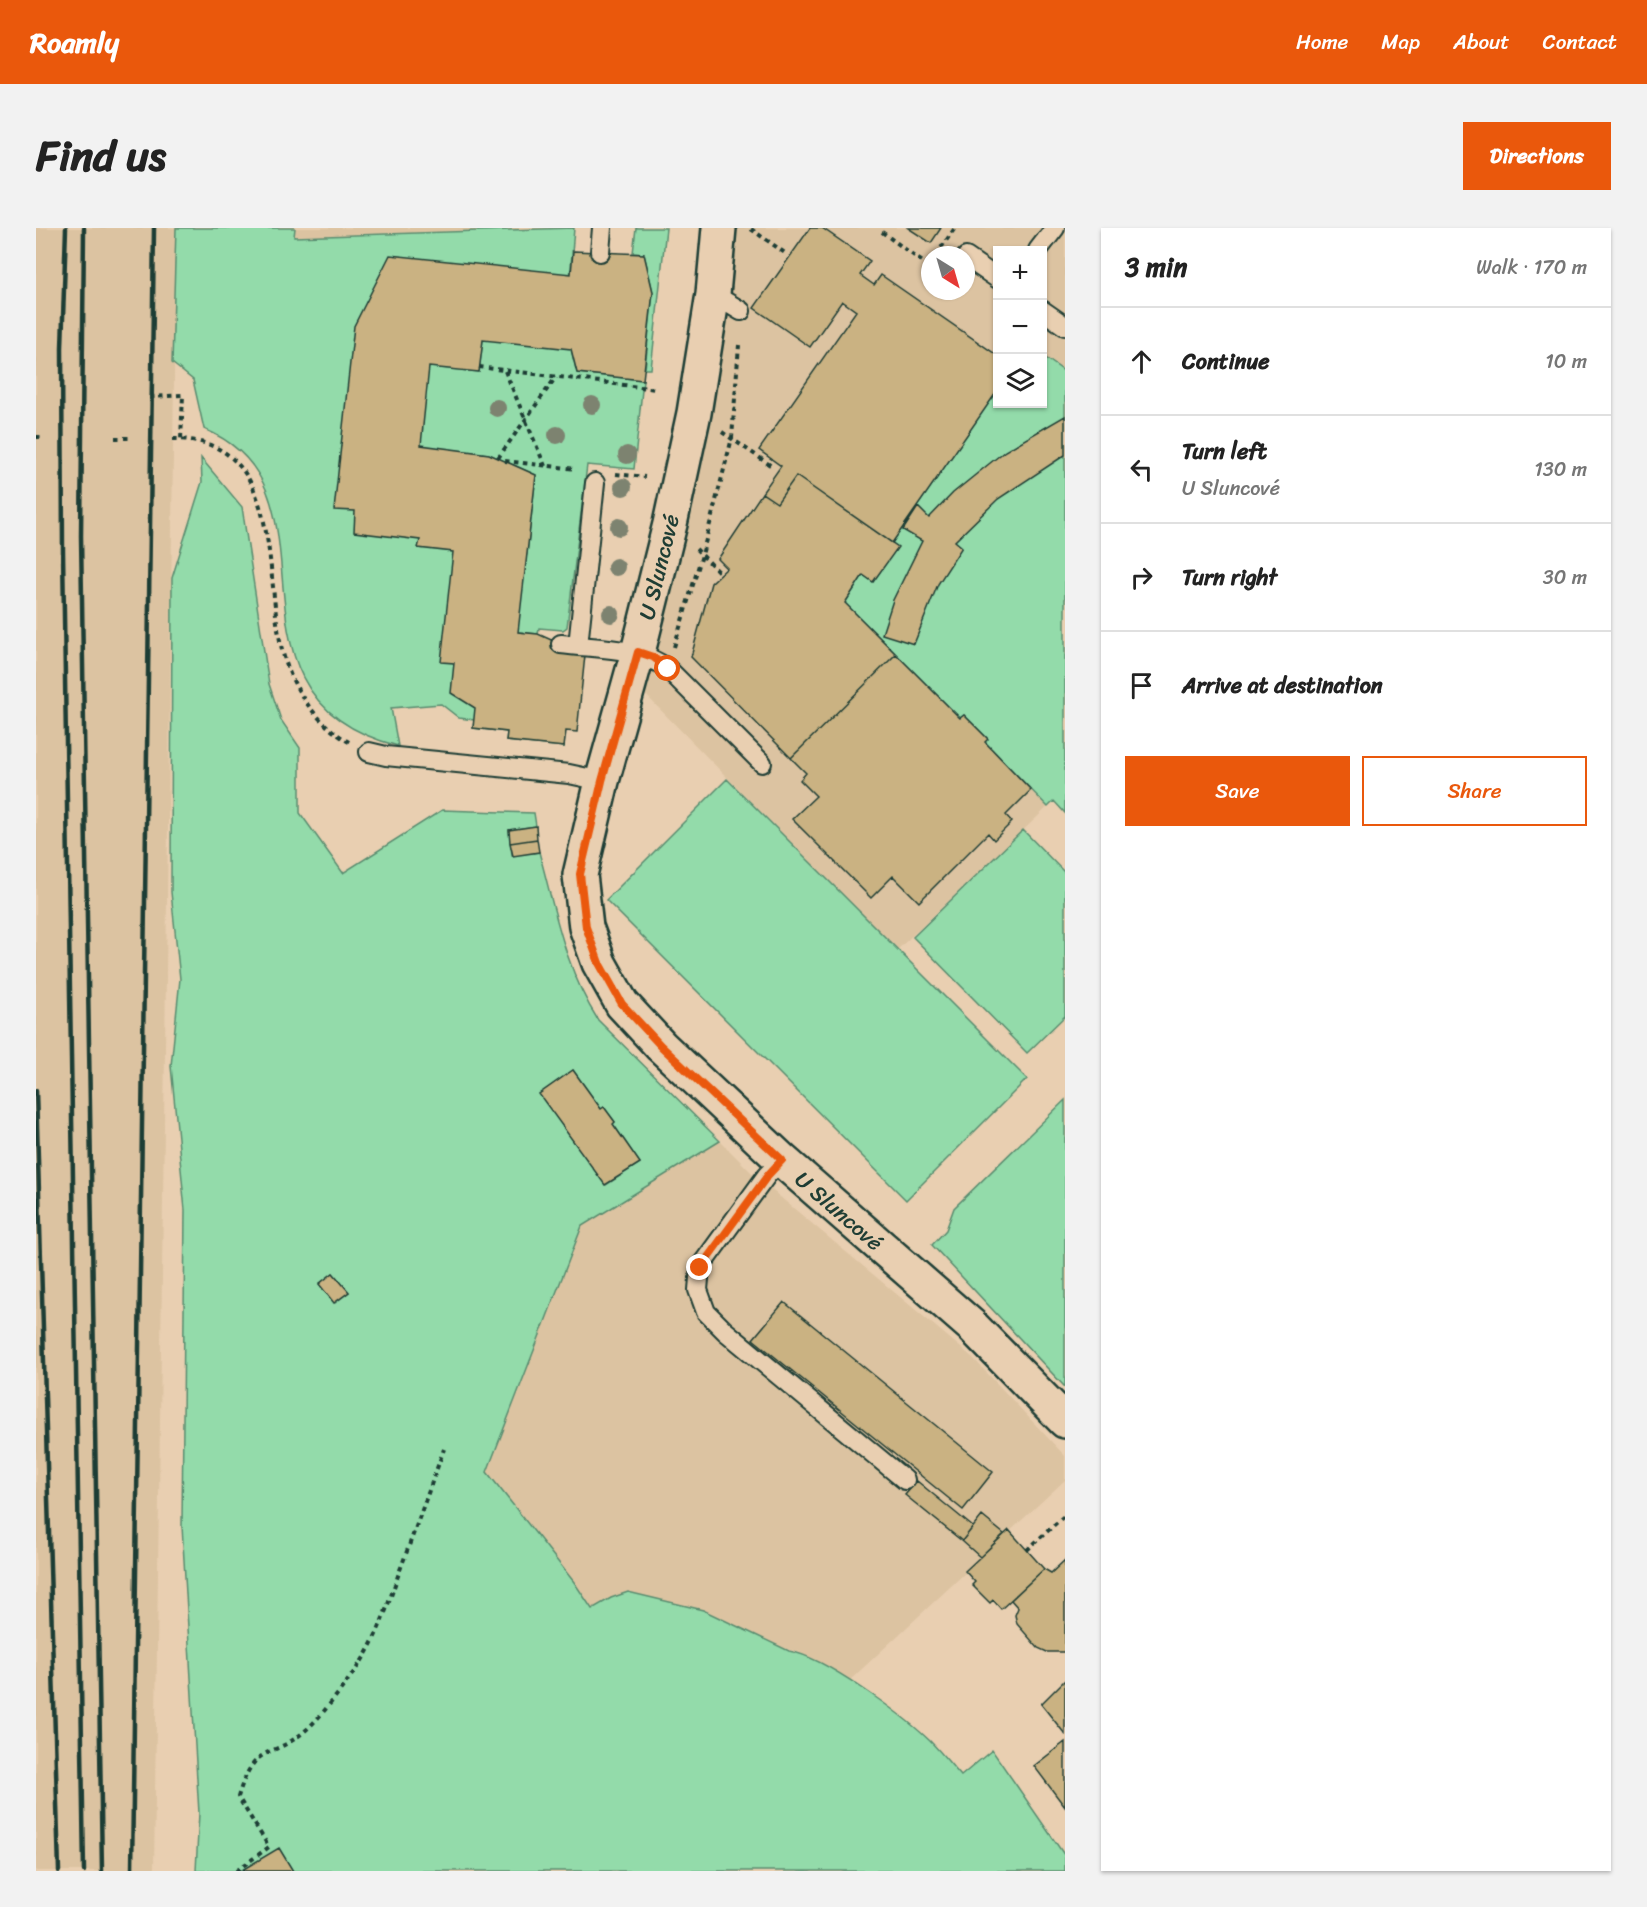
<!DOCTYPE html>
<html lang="en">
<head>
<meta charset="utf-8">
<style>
	:root { --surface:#fff; --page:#f2f2f2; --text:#222; --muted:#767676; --line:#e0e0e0; --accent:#ea580c }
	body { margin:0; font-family:Sriracha,sans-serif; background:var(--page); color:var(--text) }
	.controls { position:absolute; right:18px; top:18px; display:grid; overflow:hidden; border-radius:0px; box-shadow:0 2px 4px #0004 }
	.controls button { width:54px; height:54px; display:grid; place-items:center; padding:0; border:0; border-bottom:2px solid var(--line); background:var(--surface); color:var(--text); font:30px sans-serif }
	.compass { position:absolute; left:885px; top:18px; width:54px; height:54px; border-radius:50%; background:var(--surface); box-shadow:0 2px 4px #0004; rotate:143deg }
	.stop { position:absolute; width:18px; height:18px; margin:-14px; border:4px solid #ea580c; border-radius:50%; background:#fff }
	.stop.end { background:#ea580c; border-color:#fff; box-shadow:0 2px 6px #0008 }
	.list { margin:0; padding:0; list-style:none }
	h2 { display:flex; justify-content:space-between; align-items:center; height:78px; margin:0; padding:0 24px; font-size:26px }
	h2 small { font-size:20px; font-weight:400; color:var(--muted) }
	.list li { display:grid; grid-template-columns:39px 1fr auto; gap:18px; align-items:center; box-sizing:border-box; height:108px; padding:0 24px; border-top:2px solid var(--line) }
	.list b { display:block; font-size:22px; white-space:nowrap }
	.list p { margin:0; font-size:20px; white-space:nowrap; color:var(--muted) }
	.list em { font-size:20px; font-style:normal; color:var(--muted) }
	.actions { display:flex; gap:12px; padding:18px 24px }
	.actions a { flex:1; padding:14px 0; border:2px solid var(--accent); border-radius:0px; text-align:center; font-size:21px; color:var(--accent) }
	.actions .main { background:var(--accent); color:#fff }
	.icon { flex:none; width:33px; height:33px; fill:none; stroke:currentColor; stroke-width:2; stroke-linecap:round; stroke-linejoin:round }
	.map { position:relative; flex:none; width:1029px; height:1643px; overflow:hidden; border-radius:0px }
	header { display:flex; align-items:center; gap:36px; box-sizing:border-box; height:84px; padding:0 30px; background:var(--accent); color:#fff }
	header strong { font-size:28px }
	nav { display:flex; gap:33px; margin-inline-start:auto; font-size:21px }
	.intro { display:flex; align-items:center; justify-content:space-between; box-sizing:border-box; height:144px; padding:0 36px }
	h1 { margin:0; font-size:42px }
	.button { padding:15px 27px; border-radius:0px; background:var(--accent); color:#fff; font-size:21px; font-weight:700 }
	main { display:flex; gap:36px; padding:0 36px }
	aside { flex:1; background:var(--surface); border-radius:0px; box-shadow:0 2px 4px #0004 }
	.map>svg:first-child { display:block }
</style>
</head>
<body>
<header>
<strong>Roamly</strong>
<nav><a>Home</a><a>Map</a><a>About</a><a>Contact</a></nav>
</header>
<div class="intro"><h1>Find us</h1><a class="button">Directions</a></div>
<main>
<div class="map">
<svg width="1029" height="1643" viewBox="0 0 1029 1643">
	<rect width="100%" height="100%" fill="#e9cfb1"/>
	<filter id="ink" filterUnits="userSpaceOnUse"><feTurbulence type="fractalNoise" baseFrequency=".0167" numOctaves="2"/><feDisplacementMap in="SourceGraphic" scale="12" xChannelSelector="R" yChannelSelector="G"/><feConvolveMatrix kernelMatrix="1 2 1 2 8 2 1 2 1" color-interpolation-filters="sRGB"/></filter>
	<g filter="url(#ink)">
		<path fill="#dcc3a1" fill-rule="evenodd" d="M0,0h140l-22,1643h-118z
			M259,0h256l-257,9z
			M697,0h332v234l-11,339 -157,149 -255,-259zM962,22h44v154h-44zM894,27h36v36h-36z
			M684,913l35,35 217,181 93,99v24l-216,201 -48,-28 -190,-55 -19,11 -18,-27 -87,-110 95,-246z"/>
		<path fill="#93dbaa" stroke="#598c6f" stroke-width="1.5" fill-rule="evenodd" d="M140,0h119l-1,9 280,-9 -8,101 11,44 66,7 -9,89 -47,-4 -20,162 -4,3 -24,-2 -1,6 -51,-5 78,105 -1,13 -58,-6 1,-9 -34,-4 1,-8 -15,-2 -18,-14 -50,4 7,38c-194,-50 -47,-256 -194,-317l-11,-49 -21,-17zM452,70l-9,74 -50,-5zM401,220l52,6 47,21 -9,79z
			M600,0h30l-15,141h-6l8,-77 -9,-38 -11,-1z
			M1007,128l22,16v441l-11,-12 -6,6 -63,-65 2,-4 -23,-23 -4,3 -115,-115 18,-28 10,7 24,-35 -5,-4 105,-153 1,14h44z
			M165,230l41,49 27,177 12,36 19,28v65l43,60 99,-63 92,3 2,13 -27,4 3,25 27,-3c16,58 26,117 59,168l122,121 -138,85 -95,246 87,110 18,27 19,-11 17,-6 75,18 86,41c36,6 114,64 141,90 11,11 21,24 31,35l31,-26 73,106v15h-869l3,-58 -17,-287 3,-316 -14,-144 9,-87 -9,-87 1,-314 30,-96zM537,842l28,39 3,-2 11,15 -2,2 27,39 -34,22 -66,-91zM297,1045l16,19 -14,11 -16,-19z
			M691,551l300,300 -121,121 -300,-300z
			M987,602l42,43v143l-38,37 -114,-116z
			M1029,872v287l-133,-142 14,-15 8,-22z"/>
		<path fill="#cab282" stroke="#1f3d34" stroke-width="1.5" d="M774,0h12l48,33 -10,14 14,10 7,-10 117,81v34l-106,153 -96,-67 -19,27 -15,-10 19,-27 -22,-16 97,-139 -14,-10 -32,46 -56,-39z
			M872,0h33l-10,15z
			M537,23l71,3 9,38 -10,88 -66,-7 -6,-24 -88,-9 -4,32 -50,-5 -8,78 68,9 47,21 -18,157 20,2 47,21 -8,77 -11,-1 -2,16 -58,-6 1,-9 -34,-4 2,-20 -24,-15 3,-30 -13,-1 12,-110 -35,-4 2,-8 -66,-8 1,-21 -21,-1 20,-184 36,-71 181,19z
			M1029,188v39l-67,44 -43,42 7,6 -24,37 -24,60 -32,-10 11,-34 29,-59 -19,-11 15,-23 11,11 24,-25 52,-42z
			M760,248l102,71 -25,35 -10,-7 -18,28 51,51 -105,104 -100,-101 20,-74 16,-15 -9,-9 44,-66 15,10z
			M860,426l64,64 4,-3 24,24 -3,3 46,48 -25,25 6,7 -18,18 -6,-7 -69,69 -26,-26 -22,22 -79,-79 24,-23 -16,-16 6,-7 -15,-15z
			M500,598l1,13 -27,4 -1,-13z
			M501,611l2,13 -26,4 -3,-13z
			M537,842l28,39 3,-2 11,15 -2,2 27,39 -35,22 -66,-91z
			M297,1045l16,19 -15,11 -15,-19z
			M748,1074l209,170 -30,38 -210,-171z
			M881,1253l56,46 -11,14 -57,-46z
			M946,1288l22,18 -24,23 -18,-16z
			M973,1302l35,39 -43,40 -8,-9 -3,3 -18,-18 3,-3 -10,-11z
			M1029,1332v92h-18l-9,-4 -21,-24 -2,-9 3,-7 -7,-8 33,-31 7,4z
			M1029,1452v54l-24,-30z
			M1029,1514v65l-31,-41z
			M243,1620l14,23h-51v-1z"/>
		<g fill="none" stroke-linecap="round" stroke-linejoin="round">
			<g stroke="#1f3d34" stroke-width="22">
				<path id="service" d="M1002,22l17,-22
					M564,24l2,-24
					M930,29l32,22
					M677,66l28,17
					M1006,82l23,16
					M525,416c37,5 77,2 107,25l94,94
					M542,418l17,-163
					M333,524l17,4 183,18 33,7
					M746,932l-15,15 -67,92 -2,23 8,22 19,19 180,149"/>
			</g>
			<g stroke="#1f3d34" stroke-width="38">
				<path id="minor" d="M683,0l-6,66 -19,119 -24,111 -32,128 -36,129 -22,94 6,52 13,36 23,41 39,42 121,114 190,166 93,95"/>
			</g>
			<path stroke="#1f3d34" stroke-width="4" stroke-dasharray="4.5 4.5" stroke-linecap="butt" d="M715,1l34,24
				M846,4l46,34 2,-2
				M900,27l19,-27
				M443,139l177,22
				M469,143l40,95
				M114,169l33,-2 -2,44
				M686,204l51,35
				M0,209h7
				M79,210h18
				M137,211c120,-1 86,153 114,227 11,31 34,60 62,76
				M462,230l58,-81
				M469,233l71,8
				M580,246l29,3
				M660,321l25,25
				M638,419l28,-92 30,-117 7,-93
				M991,1322l38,-35
				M200,1643l33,-24 -31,-50c17,-57 33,-36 68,-67 18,-16 40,-47 55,-68 18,-27 28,-61 39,-92 15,-40 29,-80 44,-121"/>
			<use href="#service" stroke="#e9cfb1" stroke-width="18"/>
			<use href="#minor" stroke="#e9cfb1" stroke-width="33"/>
			<path stroke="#1f3d34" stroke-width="4.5" d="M30,0l-4,120 1,204 21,1319
				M48,0l-3,308 21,1335
				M0,863l23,780
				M96,1643l22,-1643"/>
		</g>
		<g fill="#7d8370">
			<circle cx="556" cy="177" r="9"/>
			<circle cx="461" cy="180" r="9"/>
			<circle cx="521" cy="207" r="9"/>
			<circle cx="591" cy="227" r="9"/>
			<circle cx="587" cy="259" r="9"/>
			<circle cx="583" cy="299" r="9"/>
			<circle cx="580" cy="339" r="9"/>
			<circle cx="575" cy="386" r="9"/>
		</g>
	</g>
	<g fill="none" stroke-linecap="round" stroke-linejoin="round" filter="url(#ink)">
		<path stroke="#ea580c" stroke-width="8" d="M632,441l-15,-12 -15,-5 -36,129 -22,93 6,53 13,36 23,41 39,42 121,114 -14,15 -68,93"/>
	</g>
	<g text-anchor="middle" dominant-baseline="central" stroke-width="6" stroke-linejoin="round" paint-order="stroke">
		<g font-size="22" fill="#1f3d34" stroke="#e9cfb1">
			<text transform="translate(623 339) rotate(-76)">U Sluncové</text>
			<text transform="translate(803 983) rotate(41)">U Sluncové</text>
		</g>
	</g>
</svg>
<div class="controls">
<button>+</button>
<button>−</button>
<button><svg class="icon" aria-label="layers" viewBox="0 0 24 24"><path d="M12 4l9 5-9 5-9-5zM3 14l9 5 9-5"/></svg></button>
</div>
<svg class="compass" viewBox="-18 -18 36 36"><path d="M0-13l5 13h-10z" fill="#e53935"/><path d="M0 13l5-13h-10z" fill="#767676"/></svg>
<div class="stop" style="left:632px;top:441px"></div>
<div class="stop end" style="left:664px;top:1040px"></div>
</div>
<aside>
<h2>3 min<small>Walk · 170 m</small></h2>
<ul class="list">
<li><svg class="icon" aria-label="ahead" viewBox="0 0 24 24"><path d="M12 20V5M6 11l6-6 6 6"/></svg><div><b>Continue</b></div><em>10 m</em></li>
<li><svg class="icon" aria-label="left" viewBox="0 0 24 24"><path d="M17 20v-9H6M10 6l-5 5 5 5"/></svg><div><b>Turn left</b><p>U Sluncové</p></div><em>130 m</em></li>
<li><svg class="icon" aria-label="right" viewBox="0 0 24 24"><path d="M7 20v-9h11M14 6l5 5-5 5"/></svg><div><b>Turn right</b></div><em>30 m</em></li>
<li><svg class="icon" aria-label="arrive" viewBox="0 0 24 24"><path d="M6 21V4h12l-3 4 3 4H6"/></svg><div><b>Arrive at destination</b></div></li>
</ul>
<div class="actions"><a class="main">Save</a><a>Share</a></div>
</aside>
</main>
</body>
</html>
